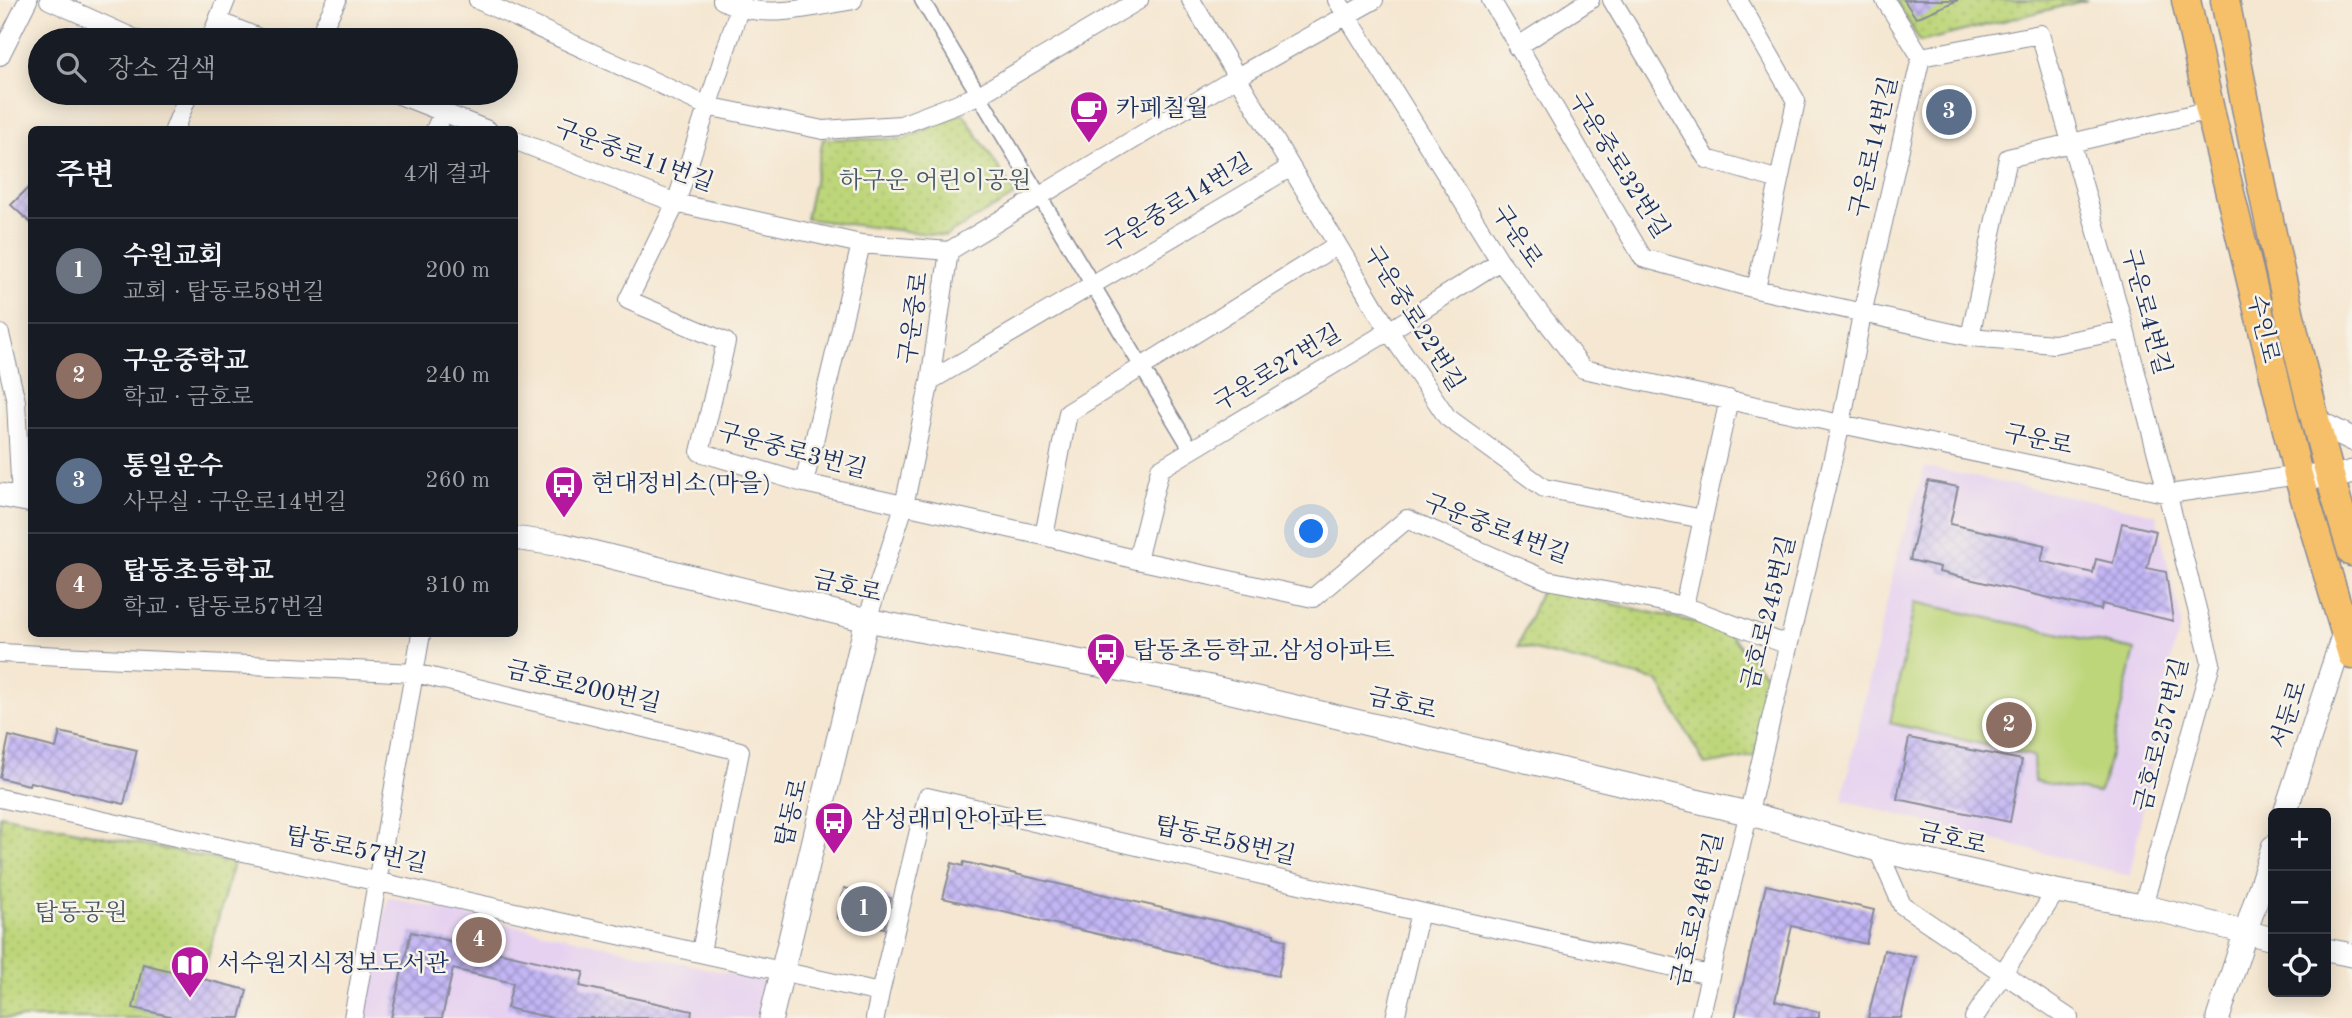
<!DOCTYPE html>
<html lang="ko">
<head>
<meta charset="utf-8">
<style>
	:root { --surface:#171b24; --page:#242831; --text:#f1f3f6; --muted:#9ea1a6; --line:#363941; --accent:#d690ce }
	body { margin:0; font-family:"Old Standard TT","Noto Serif KR",serif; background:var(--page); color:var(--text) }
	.controls { position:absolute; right:21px; bottom:21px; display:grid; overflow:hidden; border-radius:10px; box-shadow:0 4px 18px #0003 }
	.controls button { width:63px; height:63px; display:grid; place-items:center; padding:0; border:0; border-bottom:2px solid var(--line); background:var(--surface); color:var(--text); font:35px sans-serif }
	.you { position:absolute; left:1312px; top:532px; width:24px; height:24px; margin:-18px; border:5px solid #fff; border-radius:50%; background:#1a73e8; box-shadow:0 0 0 10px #1a73e833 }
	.badge { display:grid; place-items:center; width:46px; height:46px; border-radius:50%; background:var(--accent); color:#fff; font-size:23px; font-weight:700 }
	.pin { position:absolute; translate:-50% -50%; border:4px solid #fff; box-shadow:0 2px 7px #0006 }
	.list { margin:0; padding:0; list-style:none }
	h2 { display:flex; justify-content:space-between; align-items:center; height:91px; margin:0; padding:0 28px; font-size:30px }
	h2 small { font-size:23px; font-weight:400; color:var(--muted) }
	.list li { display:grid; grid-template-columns:46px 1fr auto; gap:21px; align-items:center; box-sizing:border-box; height:105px; padding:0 28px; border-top:2px solid var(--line) }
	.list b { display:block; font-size:26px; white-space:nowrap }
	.list p { margin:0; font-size:23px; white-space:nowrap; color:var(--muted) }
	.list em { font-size:23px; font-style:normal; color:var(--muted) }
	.icon { flex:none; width:38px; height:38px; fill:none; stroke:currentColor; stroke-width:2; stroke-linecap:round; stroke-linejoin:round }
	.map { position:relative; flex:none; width:2352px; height:1018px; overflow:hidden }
	.search { position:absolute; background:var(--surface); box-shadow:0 4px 18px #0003; left:28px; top:28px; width:490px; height:77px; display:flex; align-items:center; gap:18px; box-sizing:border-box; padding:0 24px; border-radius:38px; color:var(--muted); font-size:26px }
	.panel { position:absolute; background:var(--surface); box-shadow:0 4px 18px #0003; left:28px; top:126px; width:490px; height:511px; border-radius:10px }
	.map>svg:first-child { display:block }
</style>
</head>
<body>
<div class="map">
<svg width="2352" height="1018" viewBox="0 0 2352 1018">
	<defs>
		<pattern id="park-dots" width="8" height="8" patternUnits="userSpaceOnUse" patternTransform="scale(1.75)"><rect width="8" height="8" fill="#bed67a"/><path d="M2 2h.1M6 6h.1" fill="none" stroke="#a3b86c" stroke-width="1.8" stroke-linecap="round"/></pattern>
		<pattern id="building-cross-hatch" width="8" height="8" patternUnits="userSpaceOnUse" patternTransform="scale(1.75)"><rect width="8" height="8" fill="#c3b6f4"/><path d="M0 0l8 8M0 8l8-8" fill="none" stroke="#9e94c9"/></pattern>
	</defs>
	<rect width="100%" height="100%" fill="#f7f3e8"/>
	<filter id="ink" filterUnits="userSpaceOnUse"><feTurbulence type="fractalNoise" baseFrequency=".0143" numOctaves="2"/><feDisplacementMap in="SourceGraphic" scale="14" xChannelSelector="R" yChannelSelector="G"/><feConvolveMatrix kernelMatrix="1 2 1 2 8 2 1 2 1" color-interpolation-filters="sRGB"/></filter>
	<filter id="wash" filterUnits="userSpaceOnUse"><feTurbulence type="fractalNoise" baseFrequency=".00686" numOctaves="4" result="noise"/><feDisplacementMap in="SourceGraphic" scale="28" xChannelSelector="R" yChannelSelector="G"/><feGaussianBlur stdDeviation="1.57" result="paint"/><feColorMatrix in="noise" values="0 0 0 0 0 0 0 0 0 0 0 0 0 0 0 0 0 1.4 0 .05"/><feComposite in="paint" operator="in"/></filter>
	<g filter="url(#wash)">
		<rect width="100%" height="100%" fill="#f5e7d1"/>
		<path fill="#e6d2f0" d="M1925,467l231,47 26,110 -9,26 -43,226 -288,-76 56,-248z
			M388,897l379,85 -8,36h-394z"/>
		<path fill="url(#park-dots)" stroke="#6c826c" stroke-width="2" d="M1896,0h191l-167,42z
			M963,113l53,82 -71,41 -139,-17 17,-80h81z
			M1542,588l183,41 46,52 -16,75 -50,9 -47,-84 -140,-35z
			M0,815l233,48 -31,116 -59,-15 -10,44 37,8v2h-170z"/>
		<path fill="#bed67a" stroke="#6c826c" stroke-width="2" d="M1915,602l220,48 -31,130 -6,13 -64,-12 -1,-25 -143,-33z"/>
		<g id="blocks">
			<path fill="url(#building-cross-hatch)" d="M1904,0h54l-42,18z
				M32,184v40l-21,-19z
				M1928,481l30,6 -8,37 95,21 -4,16 52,12 3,-14 17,4 9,-40 34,8 -9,37 19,4 7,49 -71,-17 -1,6 -162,-38 1,-5 -30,-7z
				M60,732l77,18 -13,54 -94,-22 -1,3 -29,-7 9,-42 47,12z
				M1909,738l113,22 -12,62 -113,-23z
				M964,862l310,72v3l12,3 -8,36 -335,-78 9,-35 11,3z
				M1766,885l108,25 -8,34 -74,-18 -17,75 44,11v6h-84z
				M844,888l47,10 -7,30 -47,-10z
				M411,932l173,40 -4,14 112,25 -1,7h-139l-45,-10 6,-25 -60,-14 -11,49h-51z
				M1884,950l31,7 -14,61h-33z
				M143,964l104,26 -7,28h-70v-2l-37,-8z"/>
		</g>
	</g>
	<g filter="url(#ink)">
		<use href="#blocks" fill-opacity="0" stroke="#888b98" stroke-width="2"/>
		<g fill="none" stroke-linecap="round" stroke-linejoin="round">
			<g stroke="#888b98" stroke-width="17">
				<path id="pedestrian" d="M922,0l269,449"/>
			</g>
			<g stroke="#888b98" stroke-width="20">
				<path id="minor" d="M49,0l89,40
					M478,0l229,106 116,24 78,-5 78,-30 160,-95
					M722,0c41,22 86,7 131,0
					M742,0l-66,203 -48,97 98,42 -26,110 104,31 240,53 93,24 176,38 94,-79 140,61 137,26 104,39
					M1191,0l198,331 58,86 97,71 159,31
					M1337,0l163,261 83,108 586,125 129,-19
					M1491,0l152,258 113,31 214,48 84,7 71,-14
					M1612,0l95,159 72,21
					M1738,0l58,101 -40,188
					M218,21l46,19
					M210,40l16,-40
					M317,40l20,-40
					M1517,47l73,-47
					M0,56l28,-56
					M1921,57l119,-23 85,296 86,333 -68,243
					M394,93l94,37
					M174,130l15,-37
					M435,130l8,-18
					M514,140l162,63 185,41 88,7
					M0,334l16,67 5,98
					M1970,337l38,-179 202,-48
					M930,381l361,-214
					M804,483l57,-239
					M1044,536l24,-123 269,-168
					M1137,560l23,-91 229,-138 111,-70
					M1684,606l45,-207
					M867,620l37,-114 26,-125 19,-130 288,-174 137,-77
					M0,653l415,20 325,78 -39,201
					M0,798l880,195 47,-196 493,115 290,63
					M1878,850l24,55 167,113
					M353,1018l68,-384
					M875,1018l5,-25
					M1395,1018l25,-106
					M1700,1018l141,-594 21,-110 59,-257 -36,-57
					M1974,1018l82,-127"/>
			</g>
			<g stroke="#888b98" stroke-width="25">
				<path id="tertiary" d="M2316,421l36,18
					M2298,475l34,3 20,-6
					M0,495l32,6
					M514,538l49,7 304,75 339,66 541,127 131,37 178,41 87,15 130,33
					M2285,813l59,-180
					M2326,950l26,5
					M771,1018l96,-398
					M2218,1018l55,-171"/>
			</g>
			<g stroke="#888b98" stroke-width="31">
				<path id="primary" d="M2186,0l24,110 88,365 54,180
					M2225,0c36,185 72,371 127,552"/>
			</g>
			<use href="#pedestrian" stroke="#fff" stroke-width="14"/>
			<use href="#minor" stroke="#fff" stroke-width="18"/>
			<use href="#tertiary" stroke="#fff" stroke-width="23"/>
			<use href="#primary" stroke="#f6c06b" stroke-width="28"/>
		</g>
	</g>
	<defs>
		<g id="cafe-pin" transform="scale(2.0125)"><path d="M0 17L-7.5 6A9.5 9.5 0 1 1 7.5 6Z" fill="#b5179e" stroke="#f7f3e8"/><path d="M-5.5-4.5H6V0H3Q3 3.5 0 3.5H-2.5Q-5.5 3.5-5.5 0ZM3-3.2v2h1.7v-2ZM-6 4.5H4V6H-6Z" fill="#fff"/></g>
		<g id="bus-pin" transform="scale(2.0125)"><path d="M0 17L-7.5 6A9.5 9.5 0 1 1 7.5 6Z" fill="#b5179e" stroke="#f7f3e8"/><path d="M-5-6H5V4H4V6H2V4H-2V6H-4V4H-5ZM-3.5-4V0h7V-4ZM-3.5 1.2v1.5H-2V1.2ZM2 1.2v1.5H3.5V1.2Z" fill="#fff"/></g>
		<g id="library-pin" transform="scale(2.0125)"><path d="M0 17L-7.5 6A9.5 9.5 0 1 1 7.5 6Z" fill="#b5179e" stroke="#f7f3e8"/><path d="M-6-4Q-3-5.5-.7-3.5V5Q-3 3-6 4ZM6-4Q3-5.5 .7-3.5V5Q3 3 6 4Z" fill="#fff"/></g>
	</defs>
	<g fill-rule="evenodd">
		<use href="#cafe-pin" x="1089" y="110"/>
		<use href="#bus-pin" x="564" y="485"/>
		<use href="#bus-pin" x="1106" y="652"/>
		<use href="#bus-pin" x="834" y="821"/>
		<use href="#library-pin" x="190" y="965"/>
	</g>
	<g text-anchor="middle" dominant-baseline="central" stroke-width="5" stroke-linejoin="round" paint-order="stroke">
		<g font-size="24" fill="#1b2f5e" stroke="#f7f3e8" text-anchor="start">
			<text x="1116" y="110">카페칠월</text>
			<text x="591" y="485">현대정비소(마을)</text>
			<text x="1133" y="652">탑동초등학교.삼성아파트</text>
			<text x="861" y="821">삼성래미안아파트</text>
			<text x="217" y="965">서수원지식정보도서관</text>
		</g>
		<g font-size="24" fill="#1b2f5e" stroke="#f7f3e8">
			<text transform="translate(1875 147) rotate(-77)">구운로14번길</text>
			<text transform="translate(634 157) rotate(20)">구운중로11번길</text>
			<text transform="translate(1618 166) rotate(58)">구운중로32번길</text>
			<text transform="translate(1179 204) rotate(-31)">구운중로14번길</text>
			<text transform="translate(1516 237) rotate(56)">구운로</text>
			<text transform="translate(2145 312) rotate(75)">구운로4번길</text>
			<text transform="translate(915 318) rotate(-82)">구운중로</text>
			<text transform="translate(1413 319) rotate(58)">구운중로22번길</text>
			<text transform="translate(2262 329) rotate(77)">수인로</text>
			<text transform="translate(1278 369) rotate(-31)">구운로27번길</text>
			<text transform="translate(2038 441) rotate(12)">구운로</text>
			<text transform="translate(792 452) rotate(15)">구운중로3번길</text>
			<text transform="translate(1496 530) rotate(21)">구운중로4번길</text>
			<text transform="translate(847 588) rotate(13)">금호로</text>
			<text transform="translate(1770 613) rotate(-76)">금호로245번길</text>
			<text transform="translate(583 688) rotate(13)">금호로200번길</text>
			<text transform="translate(1402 705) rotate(13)">금호로</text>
			<text transform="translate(2290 715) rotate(-72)">서둔로</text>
			<text transform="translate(2163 735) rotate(-76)">금호로257번길</text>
			<text transform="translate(793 813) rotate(-76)">탑동로</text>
			<text transform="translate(1952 840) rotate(13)">금호로</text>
			<text transform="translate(1225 842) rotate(13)">탑동로58번길</text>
			<text transform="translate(356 851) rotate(12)">탑동로57번길</text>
			<text transform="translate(1699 910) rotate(-77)">금호로246번길</text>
		</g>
		<g font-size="24" fill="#445965" stroke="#f7f3e8">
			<text x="935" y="182">하구운 어린이공원</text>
			<text x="81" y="914">탑동공원</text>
		</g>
	</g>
</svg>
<div class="controls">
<button>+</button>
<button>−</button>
<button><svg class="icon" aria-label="locate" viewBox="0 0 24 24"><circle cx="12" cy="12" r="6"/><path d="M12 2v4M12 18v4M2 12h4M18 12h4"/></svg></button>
</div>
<div class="you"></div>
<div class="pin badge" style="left:864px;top:909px;background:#6b7280">1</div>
<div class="pin badge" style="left:2009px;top:725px;background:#8d6e63">2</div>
<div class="pin badge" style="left:1949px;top:112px;background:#5c6f8a">3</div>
<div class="pin badge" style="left:479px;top:940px;background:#8d6e63">4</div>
<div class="search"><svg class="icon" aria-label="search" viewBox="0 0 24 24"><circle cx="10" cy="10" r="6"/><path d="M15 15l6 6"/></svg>장소 검색</div>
<section class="panel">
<h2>주변<small>4개 결과</small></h2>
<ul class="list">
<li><span class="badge" style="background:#6b7280">1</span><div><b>수원교회</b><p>교회 · 탑동로58번길</p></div><em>200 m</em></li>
<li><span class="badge" style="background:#8d6e63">2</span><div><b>구운중학교</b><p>학교 · 금호로</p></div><em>240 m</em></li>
<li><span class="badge" style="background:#5c6f8a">3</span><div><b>통일운수</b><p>사무실 · 구운로14번길</p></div><em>260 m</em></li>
<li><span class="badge" style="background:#8d6e63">4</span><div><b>탑동초등학교</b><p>학교 · 탑동로57번길</p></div><em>310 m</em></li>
</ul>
</section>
</div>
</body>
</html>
